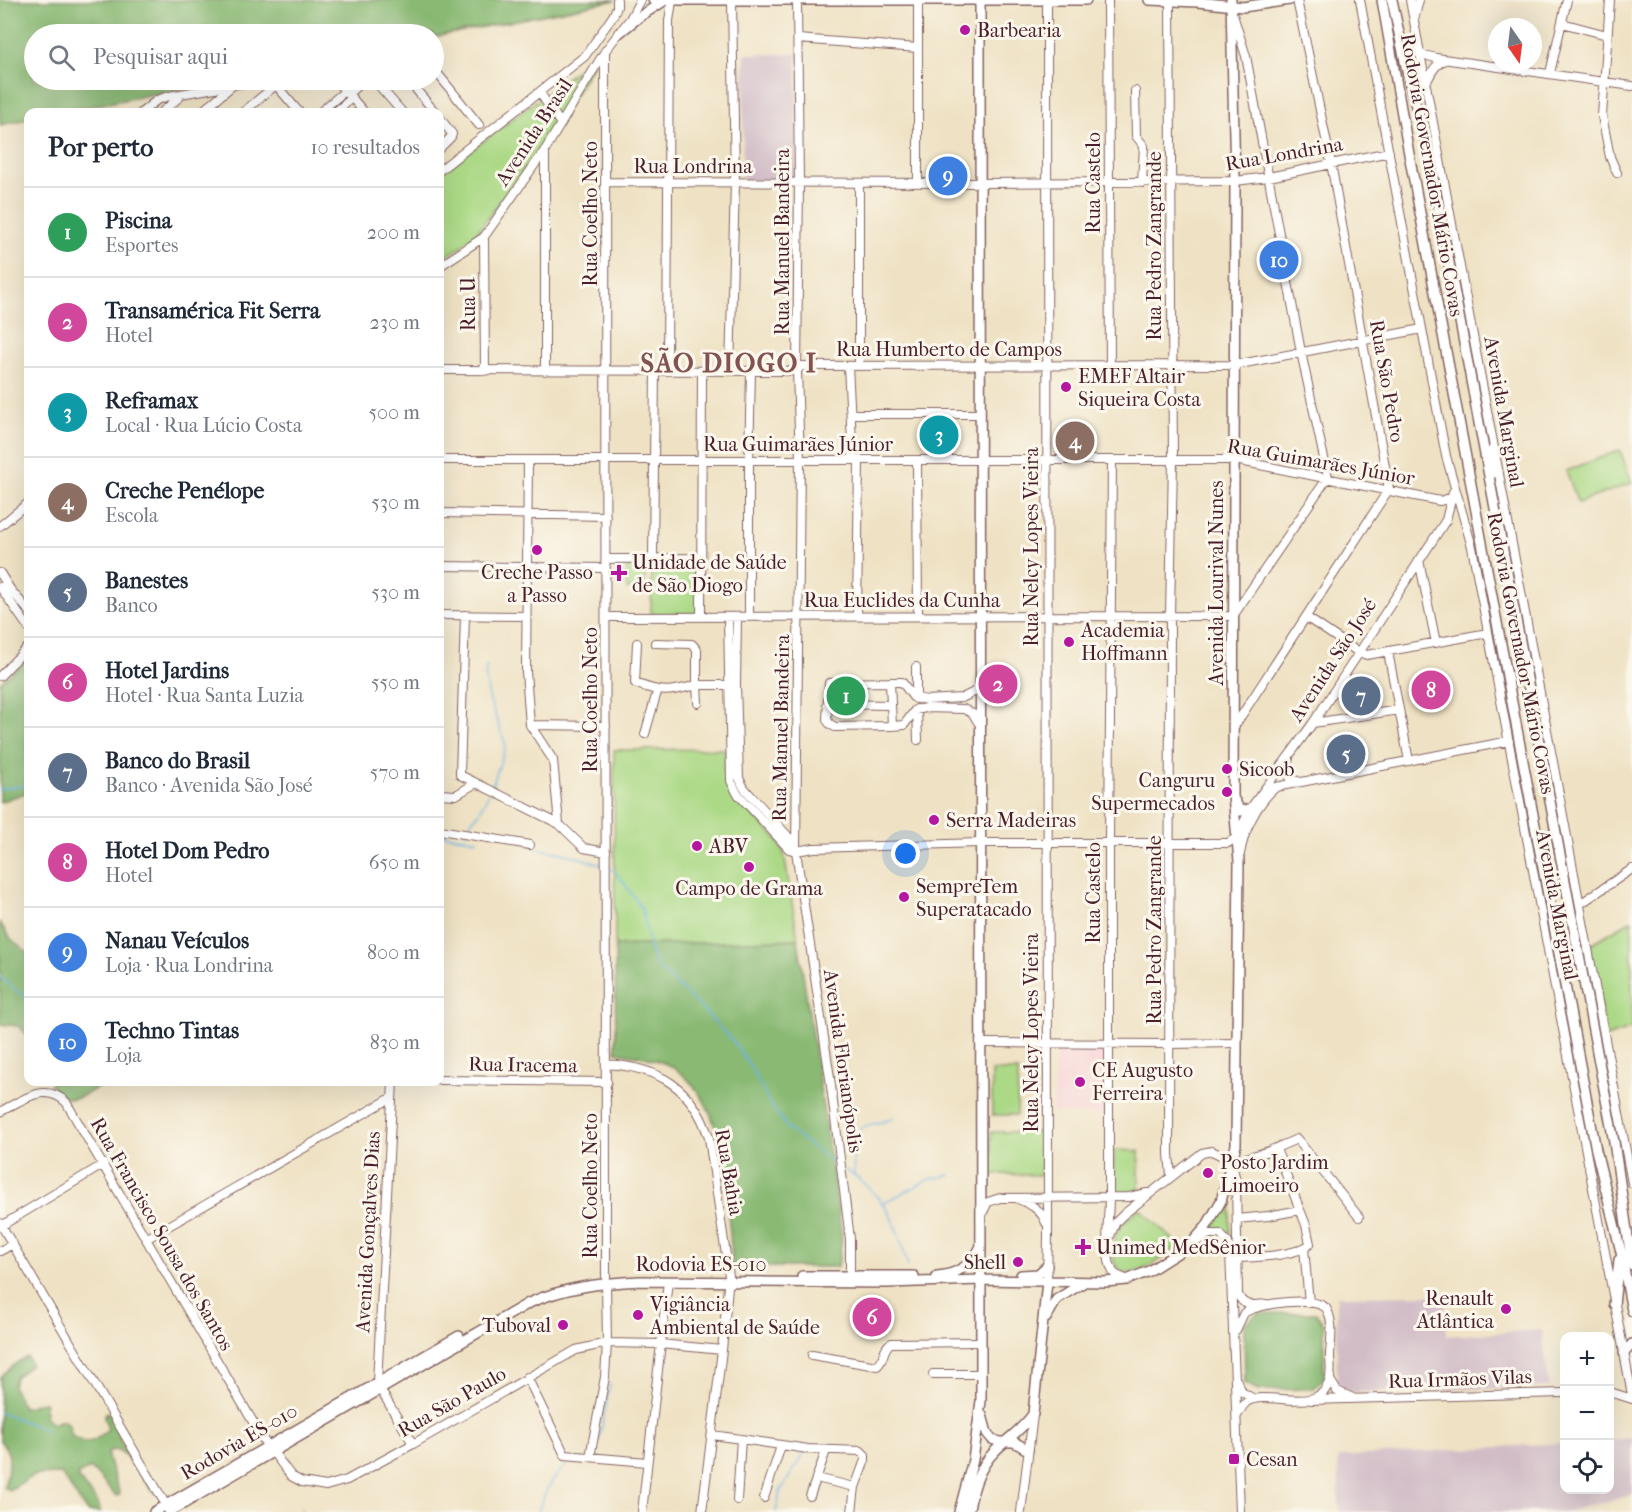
<!DOCTYPE html>
<html lang="pt">
<head>
<meta charset="utf-8">
<style>
	:root { --surface:#fff; --page:#f6f6f7; --text:#1f2937; --muted:#747a83; --line:#e0e1e3; --accent:#1a73e8 }
	body { margin:0; font-family:"IM FELL French Canon",serif; background:var(--page); color:var(--text) }
	.controls { position:absolute; right:18px; bottom:18px; display:grid; overflow:hidden; border-radius:12px; box-shadow:0 6px 24px #0002 }
	.controls button { width:54px; height:54px; display:grid; place-items:center; padding:0; border:0; border-bottom:2px solid var(--line); background:var(--surface); color:var(--text); font:30px sans-serif }
	.compass { position:absolute; left:1488px; top:18px; width:54px; height:54px; border-radius:50%; background:var(--surface); box-shadow:0 6px 24px #0002; rotate:166deg }
	.you { position:absolute; left:906px; top:854px; width:21px; height:21px; margin:-15px; border:4px solid #fff; border-radius:50%; background:#1a73e8; box-shadow:0 0 0 9px #1a73e833 }
	.badge { display:grid; place-items:center; width:39px; height:39px; border-radius:50%; background:var(--accent); color:#fff; font-size:20px; font-weight:700 }
	.pin { position:absolute; translate:-50% -50%; border:3px solid #fff; box-shadow:0 2px 6px #0006 }
	.list { margin:0; padding:0; list-style:none }
	h2 { display:flex; justify-content:space-between; align-items:center; height:78px; margin:0; padding:0 24px; font-size:26px }
	h2 small { font-size:20px; font-weight:400; color:var(--muted) }
	.list li { display:grid; grid-template-columns:39px 1fr auto; gap:18px; align-items:center; box-sizing:border-box; height:90px; padding:0 24px; border-top:2px solid var(--line) }
	.list b { display:block; font-size:22px; white-space:nowrap }
	.list p { margin:0; font-size:20px; white-space:nowrap; color:var(--muted) }
	.list em { font-size:20px; font-style:normal; color:var(--muted) }
	.icon { flex:none; width:33px; height:33px; fill:none; stroke:currentColor; stroke-width:2; stroke-linecap:round; stroke-linejoin:round }
	.map { position:relative; flex:none; width:1632px; height:1512px; overflow:hidden }
	.search { position:absolute; background:var(--surface); box-shadow:0 6px 24px #0002; left:24px; top:24px; width:420px; height:66px; display:flex; align-items:center; gap:15px; box-sizing:border-box; padding:0 21px; border-radius:33px; color:var(--muted); font-size:22px }
	.panel { position:absolute; background:var(--surface); box-shadow:0 6px 24px #0002; left:24px; top:108px; width:420px; height:978px; border-radius:12px }
	.map>svg:first-child { display:block }
</style>
</head>
<body>
<div class="map">
<svg width="1632" height="1512" viewBox="0 0 1632 1512">
	<rect width="100%" height="100%" fill="#fbf7ec"/>
	<filter id="ink" filterUnits="userSpaceOnUse"><feTurbulence type="fractalNoise" baseFrequency=".0167" numOctaves="2"/><feDisplacementMap in="SourceGraphic" scale="12" xChannelSelector="R" yChannelSelector="G"/><feConvolveMatrix kernelMatrix="1 2 1 2 8 2 1 2 1" color-interpolation-filters="sRGB"/></filter>
	<filter id="wash" filterUnits="userSpaceOnUse"><feTurbulence type="fractalNoise" baseFrequency=".008" numOctaves="4" result="noise"/><feDisplacementMap in="SourceGraphic" scale="24" xChannelSelector="R" yChannelSelector="G"/><feGaussianBlur stdDeviation="1.35" result="paint"/><feColorMatrix in="noise" values="0 0 0 0 0 0 0 0 0 0 0 0 0 0 0 0 0 1.4 0 .05"/><feComposite in="paint" operator="in"/></filter>
	<g filter="url(#wash)">
		<rect width="100%" height="100%" fill="#efe2c4"/>
		<path fill="#f7cfd3" d="M1106,1047v68l-53,-2 3,-63z"/>
		<path fill="#d2bdc7" d="M745,54h52l-1,126 -54,1z
			M1444,1295l3,41 95,-6 7,57 -196,5 -9,-2 -5,-4 -2,-5v-85z
			M1632,1438v57l-68,17h-225l-1,-55 226,-14v47h46v-50z"/>
		<path fill="#acd986" stroke="#7b7c58" stroke-width="1.5" d="M594,63l-40,65 -81,110 -33,23v-87l137,-104z
			M1620,450l12,33 -54,20 -12,-32z
			M652,559l49,1 -1,54h-49z
			M627,563h19l-1,27 -18,-1z
			M725,749v33l7,11 45,46 7,15 14,85 -183,7 -1,-196z
			M1632,920v108l-26,9 -17,-92z
			M992,1071h26l-1,44h-25z
			M991,1132h51l-1,43 -50,-1z
			M1114,1150l25,1v42l-22,2 -4,-4z
			M1231,1192l-1,45 -17,-8z
			M1139,1208l40,37c-16,13 -35,30 -57,27 -8,-6 -9,-12 -9,-21 -1,-21 13,-30 26,-43z"/>
		<path fill="#89b973" stroke="#6a6c4f" stroke-width="1.5" d="M0,0h616l-182,37v-3h-400v46h191l-163,32h-34v7l-28,6z
			M28,659v133l-28,10v-120z
			M0,923l11,16 17,14v83l-9,-10 -19,-2z
			M798,939l44,298 -4,30h-105c-5,-47 -6,-98 -19,-143 -6,-21 -22,-44 -40,-56 -16,-10 -40,-13 -58,-16l-1,-106z
			M51,1082h56c-22,12 -37,29 -57,3z
			M1258,1313h58l8,12v53l-11,11 -55,1 -13,-7 -1,-58z
			M27,1357l4,8 -16,12 -2,10 10,20c8,1 14,-6 22,-5v14l7,8 10,-4c8,3 8,7 9,15 14,12 25,7 37,-6l-4,-13 3,-4 10,6c-2,30 21,49 41,69l-1,5 -5,-1c-6,-9 -25,-38 -34,-41 -4,-1 -6,0 -10,2v6l12,37 -4,1c-10,-9 -16,-20 -26,-28l-12,7 1,4 19,24 2,9h-13l-26,-38 -26,1 -26,15 -5,-3c4,-19 11,-32 -4,-46v-64l16,-14z"/>
		<path fill="#6db4e4" stroke="#5c6a88" stroke-width="1.5" d="M831,690l29,1 1,7 -1,2 -30,1z"/>
		<g fill="none" stroke-linecap="round" stroke-linejoin="round">
			<path stroke="#6db4e4" stroke-width="1.5" d="M487,665l-2,9 4,24 17,48 -14,40
				M0,789l28,-4
				M466,833l6,-13 7,-7 10,-20
				M440,834l37,6
				M532,847l38,8 33,10
				M608,866l12,11 22,32 9,43 6,15 36,33 40,41 18,26 19,37 19,26 49,36
				M0,977l28,23
				M845,1170c42,26 50,50 63,96
				M854,1175l-2,-40 13,-9 28,-7
				M883,1203l47,-24 21,-4
				M0,1412l46,18
				M595,1447l4,-6 11,-57
				M300,1506l3,6
				M538,1512c6,-19 17,-39 33,-51
				M776,1512l4,-20 25,-41"/>
		</g>
	</g>
	<g filter="url(#ink)">
		<g fill="none" stroke-linecap="round" stroke-linejoin="round">
			<g stroke="#846361" stroke-width="10">
				<path id="minor" d="M797,0l2,182 -2,189 3,89 -4,391 34,227 20,161v37
					M918,0v183
					M1047,0l1,1237
					M1108,0l2,366
					M1170,0l3,460 -3,156 -1,538 2,22
					M1360,0l86,456 26,91 160,848
					M1410,0l222,1183
					M1610,0l-8,116 8,41 7,16
					M1415,16l4,-16
					M1562,23l45,12
					M798,39l120,9
					M605,51l1,1226
					M1420,54l16,4 196,28
					M434,69l45,56
					M1550,73l17,-73
					M268,80l8,5
					M335,80l14,15
					M374,80l28,32
					M408,80l27,32
					M1426,83c5,-9 9,-20 20,-23
					M1135,91l1,45 8,10 -2,37
					M540,93l21,31
					M348,94l16,-14
					M142,112l15,-12 12,-4 92,-16
					M162,112l20,-17
					M201,112l31,-26
					M243,112l33,-27 23,27
					M320,112l25,-21
					M335,112l17,-14 12,14
					M440,118l12,16 -1,3 -11,11
					M440,170l145,-114 28,-40 4,-9v-7
					M607,182l372,1 256,-2 34,-4 120,-25
					M484,237l1,134
					M440,266l44,-29 61,-87 60,-99 25,-32 10,-19
					M848,366l5,94
					M859,366v-183
					M440,370l357,1 4,-5 434,-1 187,-36
					M545,371v-219
					M667,371l2,-350 3,-20
					M730,371l5,-189 -3,-181
					M851,414h128
					M440,460h795l205,41 13,-4
					M528,460l-2,212 4,53 23,35 6,64
					M917,460l1,156
					M1112,460l-3,384v354c0,19 -6,57 4,74 3,4 8,5 13,7
					M440,513l166,3
					M0,526l28,-23
					M653,558l2,-187
					M606,559l95,-1
					M1419,560l17,83
					M440,566l166,2
					M0,573l10,16 18,21
					M0,587l28,40
					M440,615l86,1
					M465,615l-5,160 99,49 25,24 22,4
					M857,616l2,-156
					M606,617l627,-1 95,-139 -27,-125 -55,-296 -13,-41
					M701,617l1,-246
					M728,617l3,164 6,12 52,56 7,2 18,-3 166,-5h248l9,-6 13,-28 63,-86 133,-203 7,-28
					M737,617l-1,68 3,93 5,10 52,57
					M749,617v-156l2,-90
					M1306,617l52,35 9,3 121,-22
					M637,643l-2,40c27,11 35,9 62,2l1,18
					M655,643l37,1 5,6v35h35
					M1388,652l21,109
					M916,667v32
					M0,676l28,-29
					M890,682l-61,1 -2,37 3,4 5,3 57,-1
					M827,704l64,1
					M917,709l1,31
					M1313,723l86,-13
					M530,725l76,1
					M980,725l-7,-11 -9,-5 -38,-1 -11,2 -11,15 -12,1 -2,-44h12l11,15 13,3 36,-2 12,-6 7,-9
					M1234,727l155,-238 -58,-326 -34,-163
					M645,734l12,-42
					M1289,757l-2,14 4,8 7,2
					M440,794l16,1 20,-12
					M440,830l90,15
					M1240,854c4,-24 17,-51 36,-67l233,-46
					M1580,904l52,-35
					M980,1043l190,1 67,-1
					M606,1064c52,3 87,23 103,74l20,138 -7,74 -20,162
					M440,1080l167,2
					M0,1112c22,-12 44,-30 66,-10l201,344
					M1233,1162l36,-11 28,-12 62,78
					M1018,1199c12,5 23,10 28,24
					M982,1214l6,-12 12,-4 129,-1 18,-4
					M1237,1219l31,-3 32,-6
					M0,1223l166,282
					M1,1226l103,-62
					M1110,1236l6,-14 8,-8 78,-61 10,-2 14,7 6,7 4,15 2,114c5,14 16,11 28,10
					M146,1239l245,-141
					M1194,1243l15,-9h11l8,9 2,9 10,260
					M1304,1248l5,55
					M0,1251l13,-7
					M1238,1258c19,-1 58,-2 72,-14l-4,-19 -30,-76
					M1047,1282l1,-47
					M1236,1330l8,-17c14,-10 68,-17 82,-5 8,13 5,31 4,46 0,9 2,20 -1,28 -10,33 -60,8 -81,19 -5,3 -8,10 -11,15
					M812,1355l65,11c8,-6 5,-18 14,-23l90,-1
					M933,1374h48
					M527,1377l38,78 82,7
					M1330,1380l7,11 16,7
					M1237,1381l5,11 12,7
					M377,1383l16,-301
					M380,1389l33,55
					M1610,1392l22,7
					M1311,1400l253,-7
					M712,1435l29,4
					M273,1452l18,24 11,6 24,4 21,-6 66,-36 163,-94 31,-7 53,1 62,6
					M590,1457l15,-80 2,-34 -1,-60
					M816,1478l39,9
					M810,1496l16,-45
					M764,1498l17,-52
					M737,1500l4,-61 67,10 53,2 4,4v5l-10,27 -3,25
					M642,1512l26,-231
					M1021,1512l12,-97"/>
			</g>
			<g stroke="#846361" stroke-width="12">
				<path id="major" d="M653,0h433
					M1149,0l49,2 45,5 47,-7
					M1382,0l27,154 187,996 25,102 11,59
					M1392,0l17,80 19,71 186,991 18,123
					M619,33l20,-16 25,-16
					M1492,474l1,-25
					M1235,801l5,10 10,-2
					M1021,1275l17,-1 9,-8
					M802,1276h112
					M937,1276c19,-1 35,-11 43,-28
					M1614,1304l5,-44
					M1046,1318l11,-19 26,-16
					M1624,1353l8,-9
					M982,1415l5,18 5,6 8,3h14l14,8
					M154,1512l305,-176
					M169,1512l360,-209c36,-16 72,-20 111,-22l246,2 96,-3 123,2 22,-2 22,-9 41,-26 16,-18 15,-26 15,-56 3,-284 -6,-66 2,-614 -4,-181
					M959,1512l14,-52 8,-59 -1,-1401
					M968,1512c5,-23 10,-44 27,-61 12,-12 28,-22 38,-37l14,-132"/>
			</g>
			<use href="#minor" stroke="#fff" stroke-width="8"/>
			<use href="#major" stroke="#fff" stroke-width="9"/>
		</g>
	</g>
	<g fill="#b5179e" stroke="#fbf7ec" stroke-width="2">
		<circle cx="965" cy="30" r="6"/>
		<circle cx="1066" cy="387" r="6"/>
		<circle cx="537" cy="550" r="6"/>
		<path d="M616 564h6v6h6v6h-6v6h-6v-6h-6v-6h6z"/>
		<circle cx="1069" cy="642" r="6"/>
		<circle cx="1227" cy="769" r="6"/>
		<circle cx="1227" cy="792" r="6"/>
		<circle cx="934" cy="820" r="6"/>
		<circle cx="697" cy="846" r="6"/>
		<circle cx="749" cy="867" r="6"/>
		<circle cx="904" cy="897" r="6"/>
		<circle cx="1080" cy="1082" r="6"/>
		<circle cx="1208" cy="1173" r="6"/>
		<path d="M1080 1238h6v6h6v6h-6v6h-6v-6h-6v-6h6z"/>
		<circle cx="1018" cy="1262" r="6"/>
		<circle cx="1506" cy="1309" r="6"/>
		<circle cx="638" cy="1315" r="6"/>
		<circle cx="563" cy="1325" r="6"/>
		<rect x="1228" y="1453" width="12" height="12" rx="3"/>
	</g>
	<g text-anchor="middle" dominant-baseline="central" stroke-width="6" stroke-linejoin="round" paint-order="stroke">
		<g font-size="20" fill="#4a1f2b" stroke="#fbf7ec" text-anchor="start">
			<text x="977" y="30">Barbearia</text>
			<text x="1078" y="376">EMEF Altair<tspan x="1078" dy="23">Siqueira Costa</tspan></text>
			<text x="632" y="562">Unidade de Saúde<tspan x="632" dy="23">de São Diogo</tspan></text>
			<text x="537" y="572" text-anchor="middle">Creche Passo<tspan x="537" dy="23">a Passo</tspan></text>
			<text x="1081" y="630">Academia<tspan x="1081" dy="23">Hoffmann</tspan></text>
			<text x="1239" y="769">Sicoob</text>
			<text x="1215" y="780" text-anchor="end">Canguru<tspan x="1215" dy="23">Supermecados</tspan></text>
			<text x="946" y="820">Serra Madeiras</text>
			<text x="709" y="846">ABV</text>
			<text x="916" y="886">SempreTem<tspan x="916" dy="23">Superatacado</tspan></text>
			<text x="749" y="888" text-anchor="middle">Campo de Grama</text>
			<text x="1092" y="1070">CE Augusto<tspan x="1092" dy="23">Ferreira</tspan></text>
			<text x="1220" y="1162">Posto Jardim<tspan x="1220" dy="23">Limoeiro</tspan></text>
			<text x="1096" y="1247">Unimed MedSênior</text>
			<text x="1006" y="1262" text-anchor="end">Shell</text>
			<text x="1494" y="1298" text-anchor="end">Renault<tspan x="1494" dy="23">Atlântica</tspan></text>
			<text x="650" y="1304">Vigiância<tspan x="650" dy="23">Ambiental de Saúde</tspan></text>
			<text x="551" y="1325" text-anchor="end">Tuboval</text>
			<text x="1246" y="1459">Cesan</text>
		</g>
		<g font-size="20" fill="#4a1f2b" stroke="#fbf7ec">
			<text transform="translate(534 132) rotate(-57)">Avenida Brasil</text>
			<text transform="translate(1284 154) rotate(-10)">Rua Londrina</text>
			<text x="693" y="166">Rua Londrina</text>
			<text transform="translate(1432 175) rotate(80)">Rodovia Governador Mário Covas</text>
			<text transform="translate(1093 183) rotate(-90)">Rua Castelo</text>
			<text transform="translate(590 214) rotate(-90)">Rua Coelho Neto</text>
			<text transform="translate(782 242) rotate(-90)">Rua Manuel Bandeira</text>
			<text transform="translate(1154 246) rotate(-90)">Rua Pedro Zangrande</text>
			<text transform="translate(468 304) rotate(-90)">Rua U</text>
			<text x="949" y="349">Rua Humberto de Campos</text>
			<text transform="translate(1387 381) rotate(80)">Rua São Pedro</text>
			<text transform="translate(1504 412) rotate(80)">Avenida Marginal</text>
			<text x="798" y="444">Rua Guimarães Júnior</text>
			<text transform="translate(1321 462) rotate(10)">Rua Guimarães Júnior</text>
			<text transform="translate(1031 547) rotate(-90)">Rua Nelcy Lopes Vieira</text>
			<text transform="translate(1216 583) rotate(-90)">Avenida Lourival Nunes</text>
			<text x="902" y="600">Rua Euclides da Cunha</text>
			<text transform="translate(1521 653) rotate(79)">Rodovia Governador Mário Covas</text>
			<text transform="translate(1333 660) rotate(-57)">Avenida São José</text>
			<text transform="translate(590 700) rotate(-90)">Rua Coelho Neto</text>
			<text transform="translate(781 728) rotate(-89)">Rua Manuel Bandeira</text>
			<text transform="translate(1093 893) rotate(-90)">Rua Castelo</text>
			<text transform="translate(1557 905) rotate(79)">Avenida Marginal</text>
			<text transform="translate(1154 930) rotate(-90)">Rua Pedro Zangrande</text>
			<text transform="translate(1031 1033) rotate(-90)">Rua Nelcy Lopes Vieira</text>
			<text transform="translate(843 1061) rotate(82)">Avenida Florianópolis</text>
			<text transform="translate(523 1065) rotate(1)">Rua Iracema</text>
			<text transform="translate(729 1172) rotate(80)">Rua Bahia</text>
			<text transform="translate(590 1186) rotate(-90)">Rua Coelho Neto</text>
			<text transform="translate(368 1232) rotate(-87)">Avenida Gonçalves Dias</text>
			<text transform="translate(162 1234) rotate(60)">Rua Francisco Sousa dos Santos</text>
			<text x="701" y="1264">Rodovia ES-010</text>
			<text transform="translate(1460 1379) rotate(-2)">Rua Irmãos Vilas</text>
			<text transform="translate(452 1402) rotate(-30)">Rua São Paulo</text>
			<text transform="translate(239 1442) rotate(-30)">Rodovia ES-010</text>
		</g>
		<g font-size="26" font-weight="bold" letter-spacing="1.5" fill="#825350" stroke="#fbf7ec">
			<text x="729" y="363">SÃO DIOGO I</text>
		</g>
	</g>
</svg>
<div class="controls">
<button>+</button>
<button>−</button>
<button><svg class="icon" aria-label="locate" viewBox="0 0 24 24"><circle cx="12" cy="12" r="6"/><path d="M12 2v4M12 18v4M2 12h4M18 12h4"/></svg></button>
</div>
<svg class="compass" viewBox="-18 -18 36 36"><path d="M0-13l5 13h-10z" fill="#e53935"/><path d="M0 13l5-13h-10z" fill="#747a83"/></svg>
<div class="you"></div>
<div class="pin badge" style="left:846px;top:696px;background:#2e9e5b">1</div>
<div class="pin badge" style="left:998px;top:684px;background:#d1479c">2</div>
<div class="pin badge" style="left:939px;top:435px;background:#0f9aa8">3</div>
<div class="pin badge" style="left:1075px;top:441px;background:#8d6e63">4</div>
<div class="pin badge" style="left:1346px;top:754px;background:#5c6f8a">5</div>
<div class="pin badge" style="left:872px;top:1317px;background:#d1479c">6</div>
<div class="pin badge" style="left:1361px;top:696px;background:#5c6f8a">7</div>
<div class="pin badge" style="left:1431px;top:690px;background:#d1479c">8</div>
<div class="pin badge" style="left:948px;top:176px;background:#3f7fe0">9</div>
<div class="pin badge" style="left:1279px;top:260px;background:#3f7fe0">10</div>
<div class="search"><svg class="icon" aria-label="search" viewBox="0 0 24 24"><circle cx="10" cy="10" r="6"/><path d="M15 15l6 6"/></svg>Pesquisar aqui</div>
<section class="panel">
<h2>Por perto<small>10 resultados</small></h2>
<ul class="list">
<li><span class="badge" style="background:#2e9e5b">1</span><div><b>Piscina</b><p>Esportes</p></div><em>200 m</em></li>
<li><span class="badge" style="background:#d1479c">2</span><div><b>Transamérica Fit Serra</b><p>Hotel</p></div><em>230 m</em></li>
<li><span class="badge" style="background:#0f9aa8">3</span><div><b>Reframax</b><p>Local · Rua Lúcio Costa</p></div><em>500 m</em></li>
<li><span class="badge" style="background:#8d6e63">4</span><div><b>Creche Penélope</b><p>Escola</p></div><em>530 m</em></li>
<li><span class="badge" style="background:#5c6f8a">5</span><div><b>Banestes</b><p>Banco</p></div><em>530 m</em></li>
<li><span class="badge" style="background:#d1479c">6</span><div><b>Hotel Jardins</b><p>Hotel · Rua Santa Luzia</p></div><em>550 m</em></li>
<li><span class="badge" style="background:#5c6f8a">7</span><div><b>Banco do Brasil</b><p>Banco · Avenida São José</p></div><em>570 m</em></li>
<li><span class="badge" style="background:#d1479c">8</span><div><b>Hotel Dom Pedro</b><p>Hotel</p></div><em>650 m</em></li>
<li><span class="badge" style="background:#3f7fe0">9</span><div><b>Nanau Veículos</b><p>Loja · Rua Londrina</p></div><em>800 m</em></li>
<li><span class="badge" style="background:#3f7fe0">10</span><div><b>Techno Tintas</b><p>Loja</p></div><em>830 m</em></li>
</ul>
</section>
</div>
</body>
</html>
